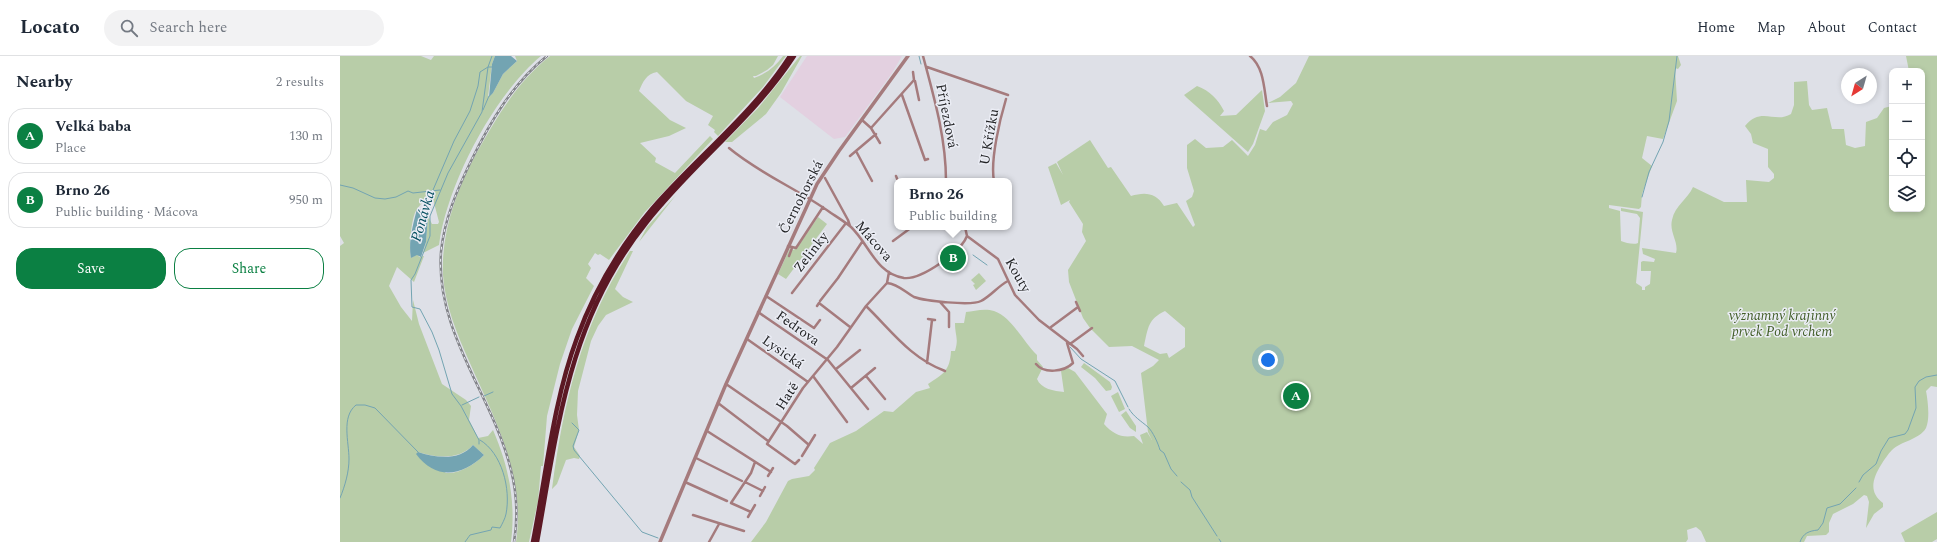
<!DOCTYPE html>
<html lang="en">
<head>
<meta charset="utf-8">
<style>
	:root { --surface:#fff; --page:#f2f2f3; --text:#1f2937; --muted:#747a83; --line:#e0e1e3; --accent:#0b8043 }
	body { margin:0; font-family:Spectral,serif; background:var(--page); color:var(--text) }
	.controls { position:absolute; right:12px; top:12px; display:grid; overflow:hidden; border-radius:8px; box-shadow:0 2px 6px #0003 }
	.controls button { width:36px; height:36px; display:grid; place-items:center; padding:0; border:0; border-bottom:1px solid var(--line); background:var(--surface); color:var(--text); font:20px sans-serif }
	.compass { position:absolute; left:1501px; top:12px; width:36px; height:36px; border-radius:50%; background:var(--surface); box-shadow:0 2px 6px #0003; rotate:217deg }
	.you { position:absolute; left:928px; top:304px; width:14px; height:14px; margin:-10px; border:3px solid #fff; border-radius:50%; background:#1a73e8; box-shadow:0 0 0 6px #1a73e833 }
	.badge { display:grid; place-items:center; width:26px; height:26px; border-radius:50%; background:var(--accent); color:#fff; font-size:13px; font-weight:700 }
	.pin { position:absolute; translate:-50% -50%; border:2px solid #fff; box-shadow:0 1px 4px #0006 }
	.popup { position:absolute; left:554px; top:122px; width:118px; height:52px; box-sizing:border-box; display:grid; place-content:center; border-radius:8px; background:var(--surface); filter:drop-shadow(0 1px 3px #0005); font-size:13px; white-space:nowrap; color:var(--muted) }
	.popup b { font-size:15px; color:var(--text) }
	.popup::after { content:''; position:absolute; left:50%; top:100%; margin-left:-8px; border:8px solid transparent; border-top-color:var(--surface) }
	.list { margin:0; padding:0; list-style:none }
	h2 { display:flex; justify-content:space-between; align-items:center; height:52px; margin:0; padding:0 16px; font-size:17px }
	h2 small { font-size:13px; font-weight:400; color:var(--muted) }
	.list li { display:grid; grid-template-columns:26px 1fr auto; gap:12px; align-items:center; box-sizing:border-box; height:56px; margin:0 8px 8px; padding:0 8px; border:1px solid var(--line); border-radius:16px }
	.list b { display:block; font-size:15px; white-space:nowrap }
	.list p { margin:0; font-size:13px; white-space:nowrap; color:var(--muted) }
	.list em { font-size:13px; font-style:normal; color:var(--muted) }
	.actions { display:flex; gap:8px; padding:12px 16px }
	.actions a { flex:1; padding:9px 0; border:1px solid var(--accent); border-radius:16px; text-align:center; font-size:14px; color:var(--accent) }
	.actions .main { background:var(--accent); color:#fff }
	.icon { flex:none; width:22px; height:22px; fill:none; stroke:currentColor; stroke-width:2; stroke-linecap:round; stroke-linejoin:round }
	.map { position:relative; flex:none; width:1597px; height:486px; overflow:hidden }
	header { display:flex; align-items:center; gap:24px; box-sizing:border-box; height:56px; padding:0 20px; background:var(--surface); border-bottom:1px solid var(--line) }
	header strong { font-size:19px }
	nav { display:flex; gap:22px; margin-inline-start:auto; font-size:14px }
	.search { width:280px; height:36px; background:var(--page); display:flex; align-items:center; gap:10px; box-sizing:border-box; padding:0 14px; border-radius:22px; color:var(--muted); font-size:15px }
	main { display:flex }
	aside { flex:1; background:var(--surface) }
	.map>svg:first-child { display:block }
</style>
</head>
<body>
<header>
<strong>Locato</strong>
<div class="search"><svg class="icon" aria-label="search" viewBox="0 0 24 24"><circle cx="10" cy="10" r="6"/><path d="M15 15l6 6"/></svg>Search here</div>
<nav><a>Home</a><a>Map</a><a>About</a><a>Contact</a></nav>
</header>
<main>
<aside>
<h2>Nearby<small>2 results</small></h2>
<ul class="list">
<li><span class="badge">A</span><div><b>Velká baba</b><p>Place</p></div><em>130 m</em></li>
<li><span class="badge">B</span><div><b>Brno 26</b><p>Public building · Mácova</p></div><em>950 m</em></li>
</ul>
<div class="actions"><a class="main">Save</a><a>Share</a></div>
</aside>
<div class="map">
<svg width="1597" height="486" viewBox="0 0 1597 486">
	<rect width="100%" height="100%" fill="#dee0e7"/>
	<path fill="#e3d0e0" d="M467,0h95l-10,17 -47,64 -11,2 -54,-42z"/>
	<path fill="#b8cda8" fill-rule="evenodd" d="M0,0h81l10,4 3,-4h61l-3,8 -4,33 5,-4 10,-19 14,-13 -2,-5h26c-47,39 -94,128 -102,189l-16,8 3,-11 2,-26 4,8h6l1,-2 -6,-23 -4,-5c-4,5 -8,10 -12,15 -6,8 -8,39 -6,49l7,-4 1,3 5,-1 -10,26 -17,-15 -8,19 12,21 11,14 1,-21 6,24 23,60 24,16 5,6 -2,14 9,18 10,-2 5,-6c16,37 23,72 18,112h-171v-296l4,-3 -4,-7zM133,389l11,10c-9,9 -24,19 -38,18l-28,-21c18,6 42,8 55,-7z
		M210,0h228l-5,9 -6,5 -11,6h-3l1,2c12,-4 22,-12 29,-22h3l-23,31 -45,49 -4,-4 1,-2 -7,-5 5,-9 -27,-15 -29,-29c-11,2 -14,10 -18,19l31,29 16,8 -17,8 -29,7 16,15 -1,4 20,11 35,-37 3,3 -69,74 -35,47 -9,-6 -2,1 -3,-2 -7,11 3,4 -5,10 8,8 -22,43 -12,35 -13,52 -4,50h-2l-3,35 -9,41h-13c10,-66 -21,-122 -47,-181 -12,-27 -24,-56 -26,-86 -2,-43 13,-83 33,-121 20,-36 41,-72 74,-98z
		M460,0h2l-21,37 -15,21 -34,28h-7l34,-35z
		M969,0h369l3,9 -3,4 -3,-1 2,33 -14,38 -16,-3 -5,22 10,8 -10,28 -1,13 -2,2 -30,-4v3l11,3 1,30c5,2 13,4 17,2l2,-25 -3,-4 -16,-3v-3l22,4 -7,71 6,4v3h3v-3l5,-3 1,-13h-10v-9l2,-1 11,1 1,-3 -12,-5 -1,-6 34,5c3,-11 -7,-21 -4,-33 3,-15 16,-21 21,-33l31,15h23l-1,-22 23,2 5,-4v-4l-6,-7v-18l-15,-6 -2,-9 -6,-8c16,-20 30,-2 46,-12l3,-9v-23l13,-1 2,24 3,5 15,-2 5,21h12l2,16 9,3 10,-2 1,-24 11,-4 7,-10 8,-2v103h30v-138h-13l-3,-15h31v331l-6,-1 -5,5c2,10 4,28 0,37 -7,12 -25,13 -34,22 -4,4 -8,10 -11,15 -8,13 -13,27 2,38v4l-9,7 -8,14 3,-26 -2,-6 -3,-1 -11,9 -20,10 -4,9v9l-3,3 -19,1 -3,6h-98l-5,-11 -5,-4 -9,3 1,9 -2,3h-935l15,-20 22,-41 4,-2 17,-3 6,-6 -1,-2 16,-25 26,-12 28,-20 9,1 23,-20 14,-4 -2,-4c15,-10 22,-13 23,-33h4c4,-13 0,-15 0,-28h9l2,-11c8,-1 19,-4 28,-1 18,6 29,31 43,44v5l6,7 -6,12c4,10 17,12 27,13l-3,-21 7,-3 7,4 32,42 -3,10c9,10 17,14 30,12l9,8 -3,-9 7,-3 5,8 -4,-8 -7,-59 12,-7 6,-6 -27,-14 -23,1 -19,-19 -7,-10 -14,-36 -1,-12 18,-29 -4,-9 1,-8 -14,-22 1,-2 -9,5 -13,-38 8,-4 7,12 -6,-13 33,-22 18,28 3,-1 20,29c13,-4 25,-4 33,10l13,-3 16,24 2,-2 -9,-24 6,-4 2,-6 -7,-23v-23l8,-6 11,9 17,-1 9,-7 16,16 7,-11 5,-16 6,2 7,-9 14,-7 6,-11 -2,-3 -23,2 12,-6 16,-14zM825,255l20,17v19l-16,11 -2,-5 -7,1 -16,-8c4,-18 4,-27 21,-35z
		M857,30c13,5 21,13 27,25l-4,5 16,-1 26,-25 3,21 -12,33 -5,8 -61,-54 -3,-3z
		M336,139l-37,47 8,-15z
		M478,161l9,7 -41,55 -8,-5 12,-26 3,2 4,-2z
		M290,195h3l-18,38 8,8 10,5 -27,13 -8,11 -7,15 -13,50 -1,24 2,15 -5,17 6,9 -1,3 -5,-1 -8,2 -9,24 -5,5c11,-86 30,-166 78,-238z
		M639,217l7,8 -10,9 -3,-5 2,-1 -4,-4z
		M744,307l26,19 2,5 -1,3 -5,1 -11,-13 -14,-11z
		M778,336l7,17 -6,3 -8,-16z
		M786,355l10,15v6l-6,-4 -9,-13z
		M1597,456v27l-5,3h-27l-4,-9z"/>
	<path fill="#73a4b2" d="M155,0h16l6,5 -14,13 -10,19 -4,4 3,-33z
		M79,152l9,8 -2,26 -5,15 -4,-2 -6,3c-3,-16 2,-33 6,-49z
		M133,389l11,10c-21,21 -48,26 -68,-1l2,-2c18,6 42,9 55,-7z"/>
	<g fill="none" stroke-linecap="round" stroke-linejoin="round">
		<path stroke="#73a4b2" stroke-width="1" d="M579,0l2,8
			M143,54l6,-14
			M0,129l13,3 22,10 10,1 11,-2 12,-6 5,2 27,-3
			M93,134l21,-49 16,-30 8,-25 2,-14 8,-5h4
			M1302,141l7,-25 14,-30 6,-21 8,-65
			M633,199l14,10
			M730,291l11,12 34,22 13,26
			M144,340l9,-4
			M122,349l17,-8
			M789,353c5,8 12,12 19,18 5,5 10,16 12,23l4,3 7,16 6,7
			M232,367l7,7 -6,16 1,4 68,82 16,6
			M139,388v-4l-18,-34 -9,-12 -13,-44 -7,-18 -12,-23 -8,-2 -1,-27 4,-6 15,-38v-20l18,-43 34,-61 6,-45 4,-11
			M841,426l9,8 2,7 25,39
			M1519,426l4,-7 13,-11 5,-13 8,-13 16,-4 3,-4 8,-22 -1,-21 4,-6 7,-4 11,-2
			M0,442c5,-12 9,-26 9,-39 0,-17 -8,-42 7,-54h9l10,3 43,44
			M879,483l2,3
			M125,486l5,-7 21,-5 1,-3 8,1c2,-4 5,-9 6,-14 5,-25 -4,-61 -26,-74
			M1460,486c3,-9 9,-11 18,-12l5,-7 4,-15 13,-4 16,-16"/>
		<path stroke="#a57b7d" stroke-width="2.5" d="M583,0c11,41 23,82 23,125
			M910,0c14,11 14,33 17,50
			M587,11l81,28
			M575,25l4,19
			M562,39l23,65 3,-1
			M522,64l9,8 9,15
			M531,72l43,-48 -1,-8
			M389,92c31,26 69,41 102,65 6,4 14,9 20,14 18,17 25,47 53,51 17,2 57,-26 63,-42l-2,-9
			M516,95l16,30
			M510,100l26,-22
			M556,120l2,5
			M485,122l23,42 2,6
			M654,125c-4,-21 6,-62 12,-82
			M627,180l31,23 17,36 24,25 38,29 6,7
			M553,185l19,-14
			M448,190l8,2 27,-41
			M449,200l3,-8
			M608,201l7,8h3l4,-4
			M547,227c11,1 18,9 27,14 11,4 57,9 67,4 10,-5 17,-15 27,-20
			M452,237l54,-70
			M426,240l48,32 6,-8
			M480,245l18,-23 24,-36
			M600,246l9,10v15
			M736,246l4,9
			M477,250l2,-3 31,24
			M526,250c25,24 44,52 79,65
			M418,256l70,48 40,49
			M588,263l7,1
			M711,271l27,-20
			M407,283l61,43
			M730,288l22,-16
			M587,307l5,-43
			M696,308c8,10 28,8 37,-1l-6,-20
			M496,313l24,-19
			M473,320l34,46
			M526,320l19,23
			M386,328l61,42 22,19
			M511,332l24,-20
			M378,347l50,38
			M367,375l64,41
			M462,400l13,-21
			M356,402l46,23
			M459,404l-4,4 -28,-20 36,-56 34,-41 29,-41 21,-23 2,-11
			M428,420l5,-8
			M345,426l42,19
			M405,426l18,9
			M420,440l5,-9
			M411,456l-20,-9 20,-30 4,-11
			M353,459l51,16
			M408,461l7,-12
			M369,486l10,-18"/>
		<path stroke="#a57b7d" stroke-width="3.5" d="M320,486l66,-158 91,-200 22,-33 69,-95"/>
		<path stroke="#5c1824" stroke-width="4.5" d="M193,486c13,-66 20,-140 44,-204 17,-47 43,-91 75,-129 45,-52 101,-95 138,-153
			M197,486c21,-117 32,-223 109,-319 46,-59 107,-104 148,-167"/>
		<g stroke="#828388" stroke-width="2.5">
			<path id="rail" d="M174,486c4,-24 3,-48 -3,-72 -18,-74 -76,-138 -70,-218 3,-32 16,-62 30,-91 19,-39 42,-78 76,-105"/>
		</g>
		<use href="#rail" stroke="#ebedf5" stroke-width="1" stroke-dasharray="3" stroke-linecap="butt"/>
	</g>
	<g text-anchor="middle" dominant-baseline="central" stroke-width="3" stroke-linejoin="round" paint-order="stroke">
		<g font-size="14" fill="#222325" stroke="#ebedf5">
			<text transform="translate(607 60) rotate(79)">Příjezdová</text>
			<text transform="translate(649 81) rotate(-80)">U Křížku</text>
			<text transform="translate(461 141) rotate(-63)">Černohorská</text>
			<text transform="translate(534 185) rotate(49)">Mácova</text>
			<text transform="translate(471 196) rotate(-52)">Zelinky</text>
			<text transform="translate(678 219) rotate(60)">Kouty</text>
			<text transform="translate(458 272) rotate(35)">Fedrova</text>
			<text transform="translate(443 296) rotate(35)">Lysická</text>
			<text transform="translate(447 340) rotate(-57)">Hatě</text>
		</g>
		<g font-size="14" font-style="italic" fill="#425e28" stroke="#ebedf5">
			<text x="1442" y="259">významný krajinný<tspan x="1442" dy="16">prvek Pod vrchem</tspan></text>
		</g>
		<g font-size="15" font-style="italic" fill="#034e5e" stroke="#ebedf5">
			<text transform="translate(83 160) rotate(-74)">Ponávka</text>
		</g>
	</g>
</svg>
<div class="controls">
<button>+</button>
<button>−</button>
<button><svg class="icon" aria-label="locate" viewBox="0 0 24 24"><circle cx="12" cy="12" r="6"/><path d="M12 2v4M12 18v4M2 12h4M18 12h4"/></svg></button>
<button><svg class="icon" aria-label="layers" viewBox="0 0 24 24"><path d="M12 4l9 5-9 5-9-5zM3 14l9 5 9-5"/></svg></button>
</div>
<svg class="compass" viewBox="-18 -18 36 36"><path d="M0-13l5 13h-10z" fill="#e53935"/><path d="M0 13l5-13h-10z" fill="#747a83"/></svg>
<div class="you"></div>
<div class="pin badge" style="left:956px;top:340px">A</div>
<div class="pin badge" style="left:613px;top:202px">B</div>
<div class="popup"><b>Brno 26</b>Public building</div>
</div>
</main>
</body>
</html>
